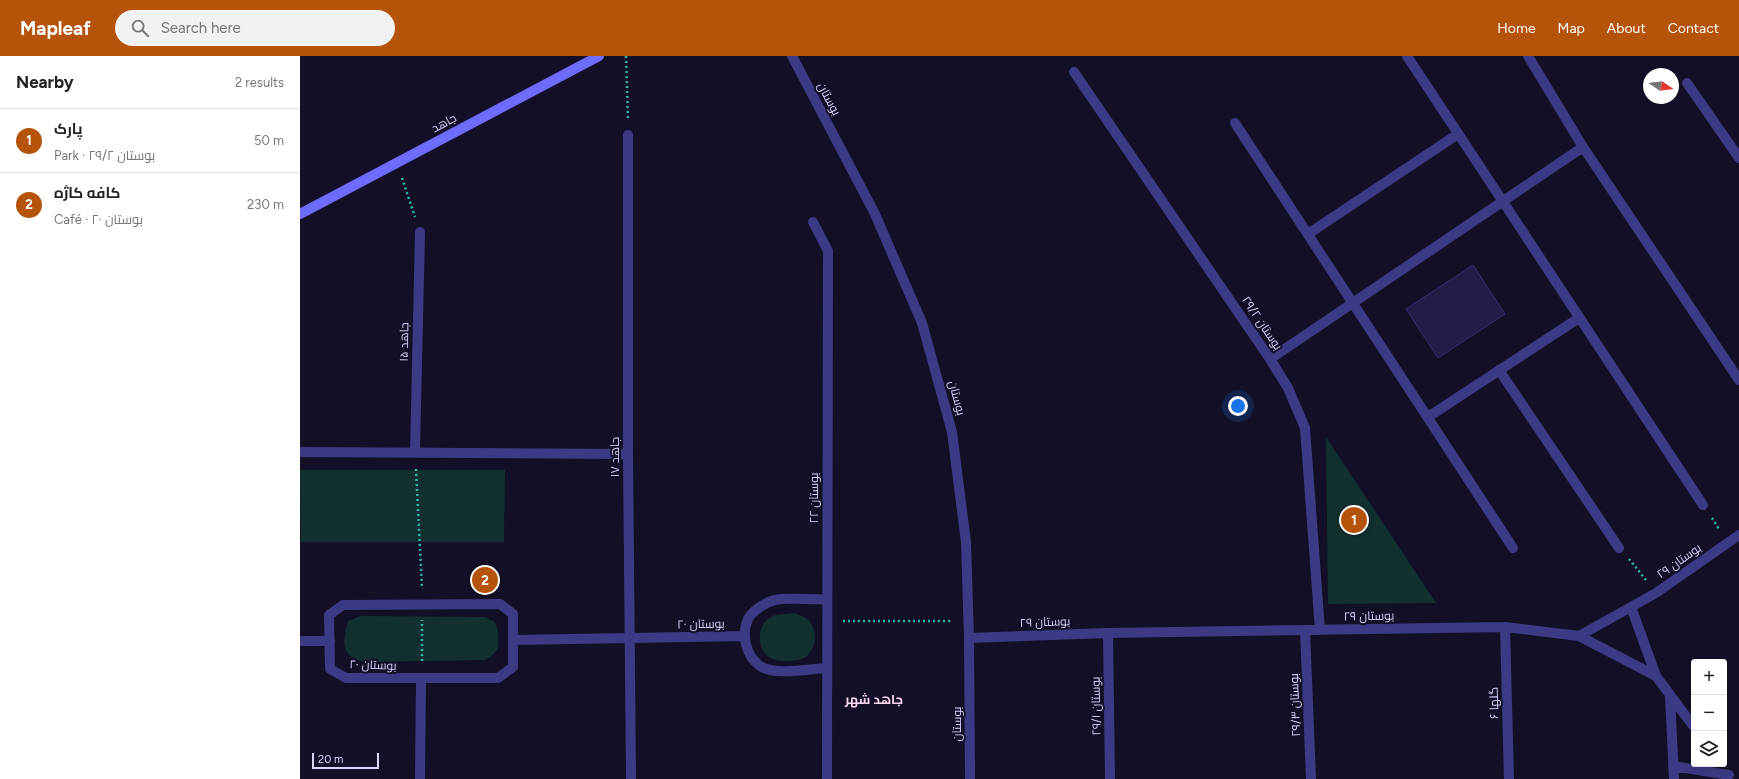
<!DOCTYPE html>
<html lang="en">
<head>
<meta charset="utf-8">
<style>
	:root { --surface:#fff; --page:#f2f2f2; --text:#222; --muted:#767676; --line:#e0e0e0; --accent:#b45309 }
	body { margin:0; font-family:Figtree,Cairo,sans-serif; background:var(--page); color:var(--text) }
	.controls { position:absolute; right:12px; bottom:12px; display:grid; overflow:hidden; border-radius:4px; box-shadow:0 2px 10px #0003 }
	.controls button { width:36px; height:36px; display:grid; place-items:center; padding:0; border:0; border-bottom:1px solid var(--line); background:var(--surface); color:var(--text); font:20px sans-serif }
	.compass { position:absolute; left:1343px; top:12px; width:36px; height:36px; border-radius:50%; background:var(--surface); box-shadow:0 2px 10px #0003; rotate:103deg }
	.scale { position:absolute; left:12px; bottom:10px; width:67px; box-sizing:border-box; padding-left:4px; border:2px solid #d9d4ff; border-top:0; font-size:11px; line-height:14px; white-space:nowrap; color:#d9d4ff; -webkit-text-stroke:3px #130f26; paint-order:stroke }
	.you { position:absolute; left:938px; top:350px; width:14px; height:14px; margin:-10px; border:3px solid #fff; border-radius:50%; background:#1a73e8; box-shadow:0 0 0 6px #1a73e833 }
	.badge { display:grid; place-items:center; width:26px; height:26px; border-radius:50%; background:var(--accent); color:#fff; font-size:13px; font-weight:700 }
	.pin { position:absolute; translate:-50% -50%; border:2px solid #fff; box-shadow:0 1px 4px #0006 }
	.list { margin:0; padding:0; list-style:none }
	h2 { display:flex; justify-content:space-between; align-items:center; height:52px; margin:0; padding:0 16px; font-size:17px }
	h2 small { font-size:13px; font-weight:400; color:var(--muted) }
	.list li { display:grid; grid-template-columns:26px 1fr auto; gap:12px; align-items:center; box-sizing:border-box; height:64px; padding:0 16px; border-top:1px solid var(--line) }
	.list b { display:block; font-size:15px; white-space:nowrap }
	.list p { margin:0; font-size:13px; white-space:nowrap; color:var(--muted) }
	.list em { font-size:13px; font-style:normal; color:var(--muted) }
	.icon { flex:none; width:22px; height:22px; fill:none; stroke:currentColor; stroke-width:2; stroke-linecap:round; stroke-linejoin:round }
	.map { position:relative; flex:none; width:1439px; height:723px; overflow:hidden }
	header { display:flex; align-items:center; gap:24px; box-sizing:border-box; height:56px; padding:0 20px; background:var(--accent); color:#fff }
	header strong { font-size:19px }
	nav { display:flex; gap:22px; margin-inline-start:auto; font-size:14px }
	.search { width:280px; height:36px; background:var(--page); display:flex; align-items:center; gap:10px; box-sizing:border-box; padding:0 14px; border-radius:22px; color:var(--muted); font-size:15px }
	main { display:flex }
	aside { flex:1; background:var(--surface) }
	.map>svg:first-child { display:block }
</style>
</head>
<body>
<header>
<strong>Mapleaf</strong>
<div class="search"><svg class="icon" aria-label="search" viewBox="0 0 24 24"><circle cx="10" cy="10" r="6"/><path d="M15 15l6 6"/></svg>Search here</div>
<nav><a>Home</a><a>Map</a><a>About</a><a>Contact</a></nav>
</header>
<main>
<aside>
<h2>Nearby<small>2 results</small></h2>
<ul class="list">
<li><span class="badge">1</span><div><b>پارک</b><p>Park · بوستان ۲۹/۲</p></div><em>50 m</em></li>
<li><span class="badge">2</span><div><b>کافه کاژه</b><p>Café · بوستان ۲۰</p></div><em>230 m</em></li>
</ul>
</aside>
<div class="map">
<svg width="1439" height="723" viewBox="0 0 1439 723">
	<rect width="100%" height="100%" fill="#130f26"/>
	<path fill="#12302f" d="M1026,381l110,166 -108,1z
		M0,414h205l-1,72h-203z
		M495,557c3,2 8,3 11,5 12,10 12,32 -2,40 -7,3 -14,3 -21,3 -8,-1 -15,-2 -19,-9 -9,-13 -4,-33 12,-37 6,-1 13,-1 19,-2z
		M60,560l125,1 10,5 3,10v16l-5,7 -8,5 -120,2c-4,-1 -10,-2 -13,-5 -12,-7 -7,-25 -4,-36z"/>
	<path fill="#241b47" stroke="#3b2d73" d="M1173,209l32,49 -67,44 -32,-49z"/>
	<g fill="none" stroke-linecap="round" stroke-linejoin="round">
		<path stroke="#2fb8b0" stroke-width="2.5" stroke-dasharray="2 3" stroke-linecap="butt" d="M326,0l2,64
			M102,122l13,39
			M116,413l6,120
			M1412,462l7,11
			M1329,503l17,21
			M543,565h109
			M122,605v-41"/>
		<path stroke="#3d3a85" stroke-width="10" d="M492,0l83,158 47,109 30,109 14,110 3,96 1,141
			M1107,0l296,449
			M1228,0l55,91 156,233
			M774,16l196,287 18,29 17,40 15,202
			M1387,27l52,75
			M935,67l278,425
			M328,79v319l3,325
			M513,166l15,29 -1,528
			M1008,178l150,-100
			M970,303l313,-212
			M1199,314l120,178
			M1128,361l151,-99
			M0,396l328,2
			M115,396l5,-220
			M527,543c-14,1 -41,-2 -52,1 -9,2 -23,11 -27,19 -7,16 -2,37 12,47 15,10 49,3 67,2
			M200,548l13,10v53l-15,11h-152l-16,-9 -1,-54 14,-10z
			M1331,551l25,69 38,51
			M1205,571l4,152
			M1005,574l6,149
			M808,577l2,146
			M1279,580l77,40
			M669,582l139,-5 397,-6 74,9 77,-43 83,-58
			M214,584l231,-4
			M0,585h30
			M1370,640l4,83
			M1373,710l56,9
			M120,723l1,-100"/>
		<path stroke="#6f6bff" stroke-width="10" d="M0,158l299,-158"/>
	</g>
	<g text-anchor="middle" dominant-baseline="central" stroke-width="4" stroke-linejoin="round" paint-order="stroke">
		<g font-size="12" fill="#d9d4ff" stroke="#130f26">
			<text transform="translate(529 43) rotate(62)">بوستان</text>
			<text transform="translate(144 67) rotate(-28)">جاهد</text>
			<text transform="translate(962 267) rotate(56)">بوستان ۲۹/۲</text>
			<text transform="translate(104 286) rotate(-89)">جاهد ۱۵</text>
			<text transform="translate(657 342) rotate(75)">بوستان</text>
			<text transform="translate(315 401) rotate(-90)">جاهد ۱۷</text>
			<text transform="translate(514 442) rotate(-90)">بوستان ۲۲</text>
			<text transform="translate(1379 505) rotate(-35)">بوستان ۲۹</text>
			<text transform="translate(1069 560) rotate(-1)">بوستان ۲۹</text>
			<text transform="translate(745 566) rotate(-2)">بوستان ۲۹</text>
			<text transform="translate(401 568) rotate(-1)">بوستان ۲۰</text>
			<text transform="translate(73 609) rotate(2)">بوستان ۲۰</text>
			<text transform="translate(1194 647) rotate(-91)">گلها ۶</text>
			<text transform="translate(995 649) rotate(-92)">بوستان ۲۹/۳</text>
			<text transform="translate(796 650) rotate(-91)">بوستان ۲۹/۱</text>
			<text transform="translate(657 668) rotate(-90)">بوستان</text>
		</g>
		<g font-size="13" font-weight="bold" fill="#ffd6f0" stroke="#130f26">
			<text x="574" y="643">جاهد شهر</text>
		</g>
	</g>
</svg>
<div class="controls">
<button>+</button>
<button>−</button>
<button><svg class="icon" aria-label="layers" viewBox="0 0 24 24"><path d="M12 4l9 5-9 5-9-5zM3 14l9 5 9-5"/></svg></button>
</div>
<svg class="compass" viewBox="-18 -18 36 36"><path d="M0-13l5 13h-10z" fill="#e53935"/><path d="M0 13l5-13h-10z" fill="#767676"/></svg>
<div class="scale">20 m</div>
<div class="you"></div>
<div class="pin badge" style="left:1054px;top:464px">1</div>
<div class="pin badge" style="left:185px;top:524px">2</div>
</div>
</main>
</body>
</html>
